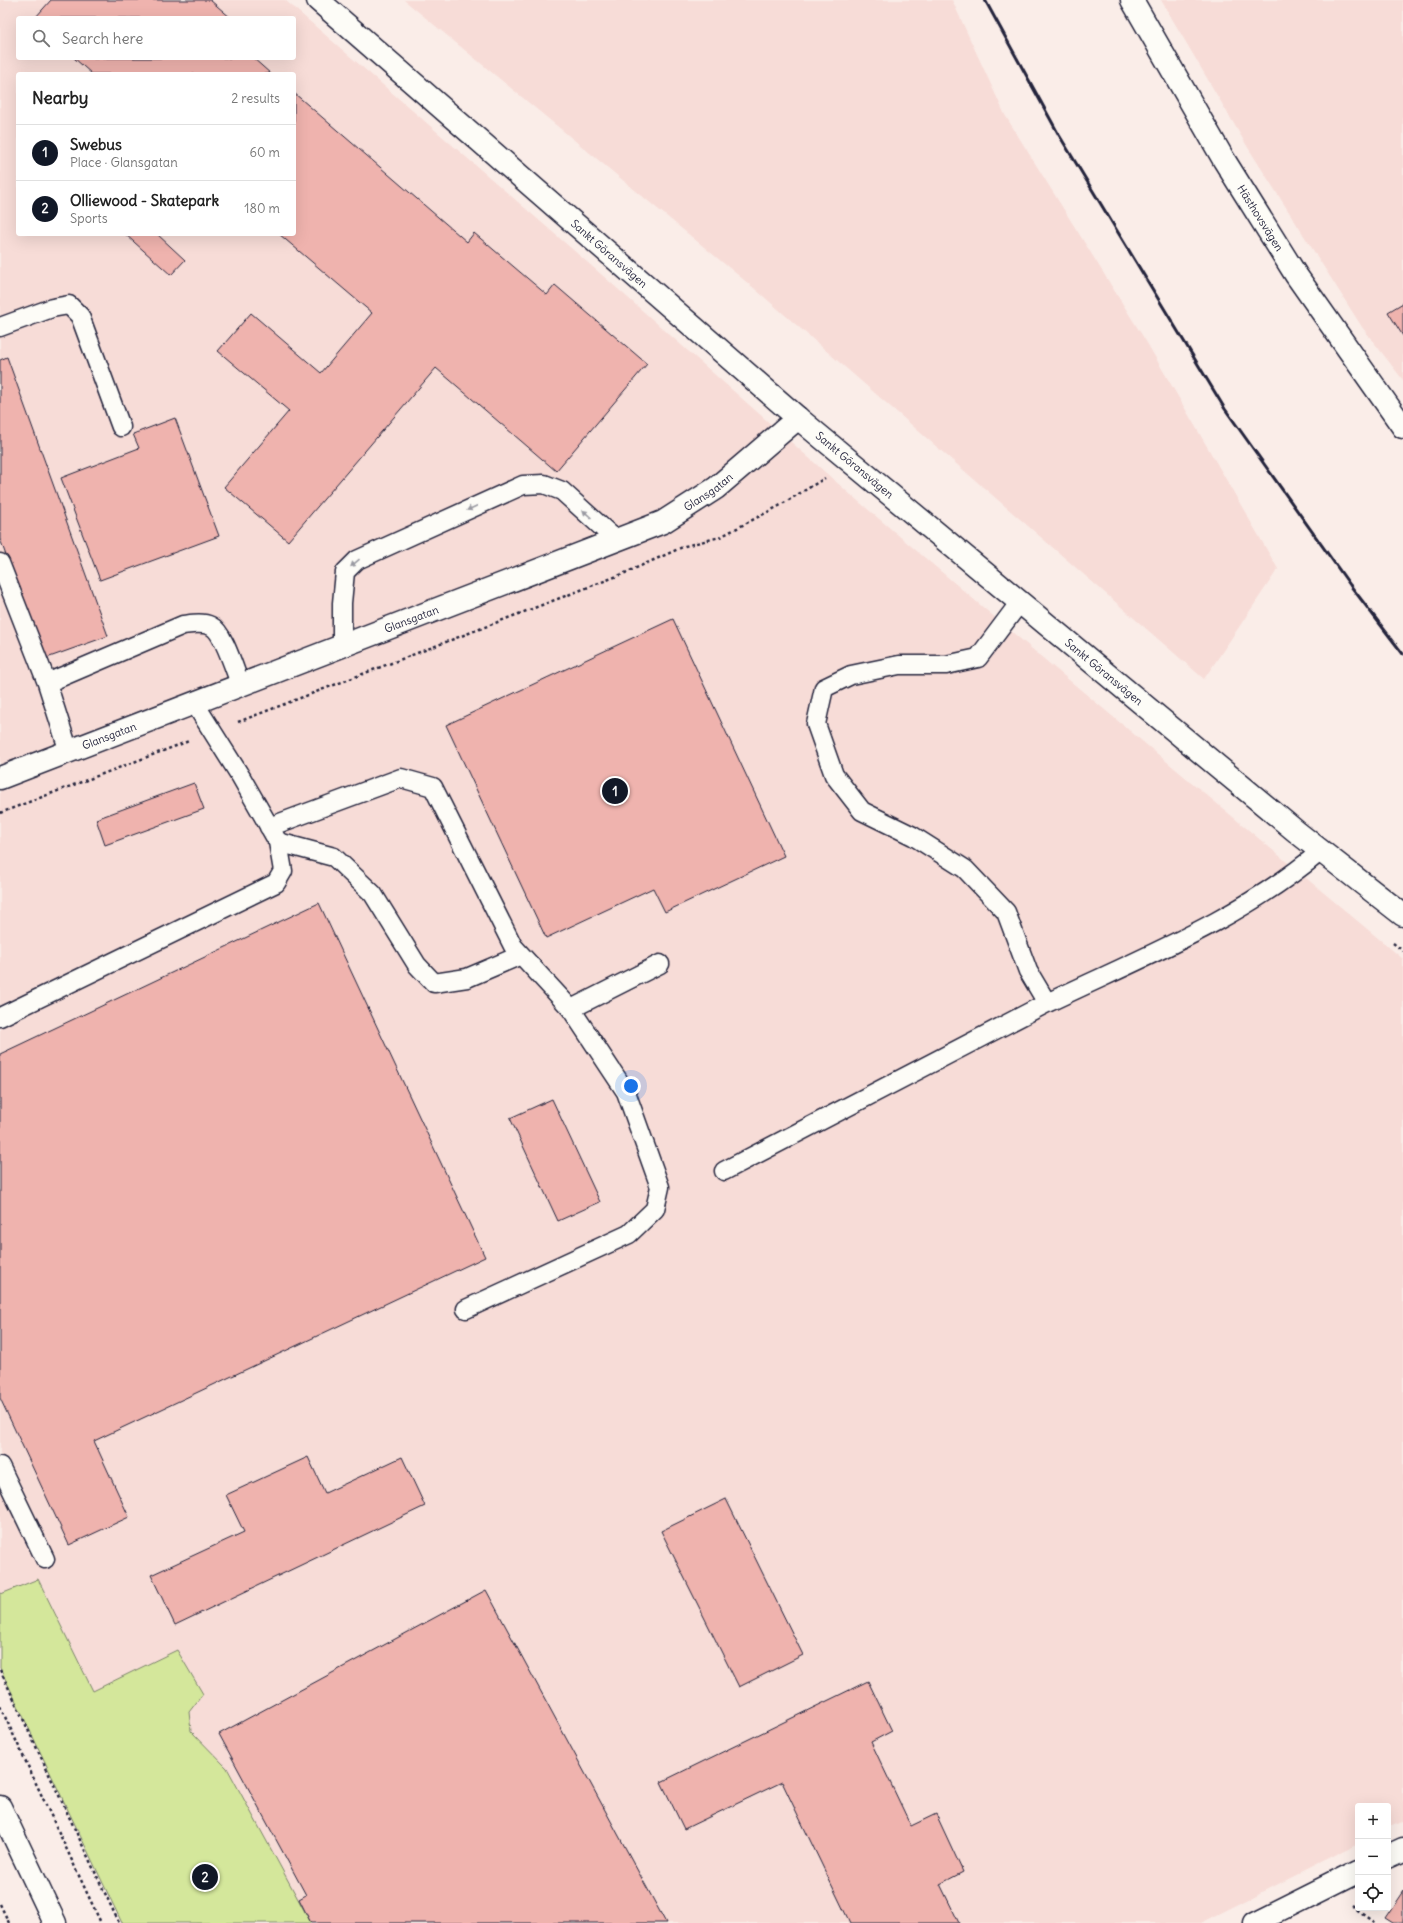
<!DOCTYPE html>
<html lang="en">
<head>
<meta charset="utf-8">
<style>
	:root { --surface:#fff; --page:#f6f6f6; --text:#222; --muted:#767676; --line:#e0e0e0; --accent:#111827 }
	body { margin:0; font-family:Delius,sans-serif; background:var(--page); color:var(--text) }
	.controls { position:absolute; right:12px; bottom:12px; display:grid; overflow:hidden; border-radius:4px; box-shadow:0 4px 16px #0002 }
	.controls button { width:36px; height:36px; display:grid; place-items:center; padding:0; border:0; border-bottom:1px solid var(--line); background:var(--surface); color:var(--text); font:20px sans-serif }
	.you { position:absolute; left:631px; top:1086px; width:14px; height:14px; margin:-10px; border:3px solid #fff; border-radius:50%; background:#1a73e8; box-shadow:0 0 0 6px #1a73e833 }
	.badge { display:grid; place-items:center; width:26px; height:26px; border-radius:50%; background:var(--accent); color:#fff; font-size:13px; font-weight:700 }
	.pin { position:absolute; translate:-50% -50%; border:2px solid #fff; box-shadow:0 1px 4px #0006 }
	.list { margin:0; padding:0; list-style:none }
	h2 { display:flex; justify-content:space-between; align-items:center; height:52px; margin:0; padding:0 16px; font-size:17px }
	h2 small { font-size:13px; font-weight:400; color:var(--muted) }
	.list li { display:grid; grid-template-columns:26px 1fr auto; gap:12px; align-items:center; box-sizing:border-box; height:56px; padding:0 16px; border-top:1px solid var(--line) }
	.list b { display:block; font-size:15px; white-space:nowrap }
	.list p { margin:0; font-size:13px; white-space:nowrap; color:var(--muted) }
	.list em { font-size:13px; font-style:normal; color:var(--muted) }
	.icon { flex:none; width:22px; height:22px; fill:none; stroke:currentColor; stroke-width:2; stroke-linecap:round; stroke-linejoin:round }
	.map { position:relative; flex:none; width:1403px; height:1923px; overflow:hidden }
	.search { position:absolute; background:var(--surface); box-shadow:0 4px 16px #0002; left:16px; top:16px; width:280px; height:44px; display:flex; align-items:center; gap:10px; box-sizing:border-box; padding:0 14px; border-radius:4px; color:var(--muted); font-size:15px }
	.panel { position:absolute; background:var(--surface); box-shadow:0 4px 16px #0002; left:16px; top:72px; width:280px; height:164px; border-radius:4px }
	.map>svg:first-child { display:block }
</style>
</head>
<body>
<div class="map">
<svg width="1403" height="1923" viewBox="0 0 1403 1923">
	<rect width="100%" height="100%" fill="#faede8"/>
	<filter id="ink" filterUnits="userSpaceOnUse"><feTurbulence type="fractalNoise" baseFrequency=".025" numOctaves="2"/><feDisplacementMap in="SourceGraphic" scale="8" xChannelSelector="R" yChannelSelector="G"/><feConvolveMatrix kernelMatrix="1 2 1 2 8 2 1 2 1" color-interpolation-filters="sRGB"/></filter>
	<g filter="url(#ink)">
		<path fill="#f7dcd7" fill-rule="evenodd" d="M0,0h285l317,275 249,220 200,170 352,294v862l-15,7v-22h-30v38l-157,79h-1079l-122,-255zM18,18h276v40h-276zM18,74h276v160h-276z
			M404,0h548l53,115 142,228 131,226 -74,110 -449,-390z
			M1161,0h242v380l-41,-53 -115,-181z"/>
		<path fill="#d4e79b" stroke="#7b846b" d="M38,1579l55,112 84,-41 26,44 -14,18 2,19 36,37 84,155h-189l-122,-255v-76l1,2z"/>
		<path fill="#efb3ae" stroke="#22223b" d="M51,0h159l21,18h-196z
			M74,58h179l18,16h-179z
			M294,93l173,149 7,-9 73,62 8,-10 92,79 -91,107 -120,-103 -148,173 -64,-54 65,-76 -71,-60 33,-38 70,60 51,-60 -93,-79h15z
			M125,234h32l28,26 -14,15z
			M1403,303v33l-15,-24z
			M7,357l101,279 -64,23 -44,-120v-179z
			M175,418l44,118 -119,44 -39,-102 78,-30 -6,-14z
			M673,619l111,237 -119,56 -12,-24 -107,50 -100,-213z
			M194,783l10,26 -99,36 -9,-26z
			M319,903l166,354 -391,184 35,76 -60,28 -69,-147v-344z
			M552,1099l48,103 -42,19 -48,-103z
			M308,1457l17,36 77,-36 23,49 -250,119 -24,-50 93,-43 -18,-37z
			M726,1499l77,156 -64,32 -78,-156z
			M486,1590l180,333h-355l-12,-24 7,-4 -87,-161z
			M868,1681l24,50 -21,11 40,84 25,-12 27,58 -23,12 19,39h-109l-68,-141 -98,47 -23,-47z
			M1403,1891v32h-10l-8,-5z"/>
		<g fill="none" stroke-linecap="round" stroke-linejoin="round">
			<g stroke="#22223b" stroke-width="21">
				<path id="service" d="M0,327l52,-19 17,-3 11,11 41,111
					M0,563l47,120 22,69
					M342,647v-44l3,-31 12,-12 166,-75 21,-1 18,7 54,49
					M47,683l136,-58c9,-1 19,-3 28,1 13,6 24,46 30,60
					M269,827l132,-49 32,9 80,159 58,63 55,83 34,95 -5,22 -26,25 -163,75
					M278,842l56,15 39,37 44,71 17,18 33,-5 54,-23
					M1047,1003c94,-45 194,-84 274,-152
					M571,1009l89,-45
					M0,1017l276,-134 7,-12 -5,-29 -37,-65 -46,-73
					M724,1171l323,-168 -19,-32 -22,-59 -41,-43 -52,-33 -51,-25 -28,-36 -18,-51 8,-36 27,-13 48,-10h47l32,-7 42,-56
					M0,1466l45,93"/>
			</g>
			<g stroke="#22223b" stroke-width="25">
				<g id="minor">
					<path id="s1" d="M318,0l480,418 500,415 105,82"/>
					<path id="s2" d="M1132,0l92,160 72,115 107,152"/>
					<path id="s3" d="M0,778l663,-256 53,-34 82,-70"/>
					<path d="M1388,1856l15,-7"/>
					<path d="M1254,1923l104,-52"/>
				</g>
			</g>
			<g stroke="#22223b" stroke-width="25">
				<path id="tertiary" d="M0,1807l55,116"/>
			</g>
			<path stroke="#22223b" stroke-width="2.5" stroke-dasharray="3 3" stroke-linecap="butt" d="M238,722l387,-149 60,-27 35,-9 59,-31 46,-28
				M0,813l189,-72
				M1393,943l10,8
				M0,1670l119,253
				M0,1706l101,217
				M0,1904l9,19
				M1352,1907l23,16"/>
			<use href="#service" stroke="#fdfcf7" stroke-width="18"/>
			<use href="#minor" stroke="#fdfcf7" stroke-width="22"/>
			<use href="#tertiary" stroke="#fdfcf7" stroke-width="22"/>
			<path stroke="#22223b" stroke-width="3" d="M985,0l74,135 166,274 125,176 53,69"/>
		</g>
		<defs><path id="oneway-solid" d="M-6-.8H1V-3.2L6.5 0L1 3.2V.8H-6Z"/></defs>
		<g fill="#9a9aa2">
			<use href="#oneway-solid" transform="translate(472 508) rotate(156)"/>
			<use href="#oneway-solid" transform="translate(587 514) rotate(-138)"/>
			<use href="#oneway-solid" transform="translate(355 563) rotate(139)"/>
		</g>
	</g>
	<g text-anchor="middle" dominant-baseline="central" stroke-width="4" stroke-linejoin="round" paint-order="stroke">
		<g font-size="11" fill="#22223b" stroke="#fdfcf7">
			<text stroke="none"><textPath href="#s2" startOffset="253">Hästhovsvägen</textPath></text>
			<text stroke="none"><textPath href="#s1" startOffset="386">Sankt Göransvägen</textPath></text>
			<text stroke="none"><textPath href="#s1" startOffset="710">Sankt Göransvägen</textPath></text>
			<text stroke="none"><textPath href="#s3" startOffset="765">Glansgatan</textPath></text>
			<text stroke="none"><textPath href="#s3" startOffset="441">Glansgatan</textPath></text>
			<text stroke="none"><textPath href="#s1" startOffset="1034">Sankt Göransvägen</textPath></text>
			<text stroke="none"><textPath href="#s3" startOffset="117">Glansgatan</textPath></text>
		</g>
	</g>
</svg>
<div class="controls">
<button>+</button>
<button>−</button>
<button><svg class="icon" aria-label="locate" viewBox="0 0 24 24"><circle cx="12" cy="12" r="6"/><path d="M12 2v4M12 18v4M2 12h4M18 12h4"/></svg></button>
</div>
<div class="you"></div>
<div class="pin badge" style="left:615px;top:791px">1</div>
<div class="pin badge" style="left:205px;top:1877px">2</div>
<div class="search"><svg class="icon" aria-label="search" viewBox="0 0 24 24"><circle cx="10" cy="10" r="6"/><path d="M15 15l6 6"/></svg>Search here</div>
<section class="panel">
<h2>Nearby<small>2 results</small></h2>
<ul class="list">
<li><span class="badge">1</span><div><b>Swebus</b><p>Place · Glansgatan</p></div><em>60 m</em></li>
<li><span class="badge">2</span><div><b>Olliewood - Skatepark</b><p>Sports</p></div><em>180 m</em></li>
</ul>
</section>
</div>
</body>
</html>
